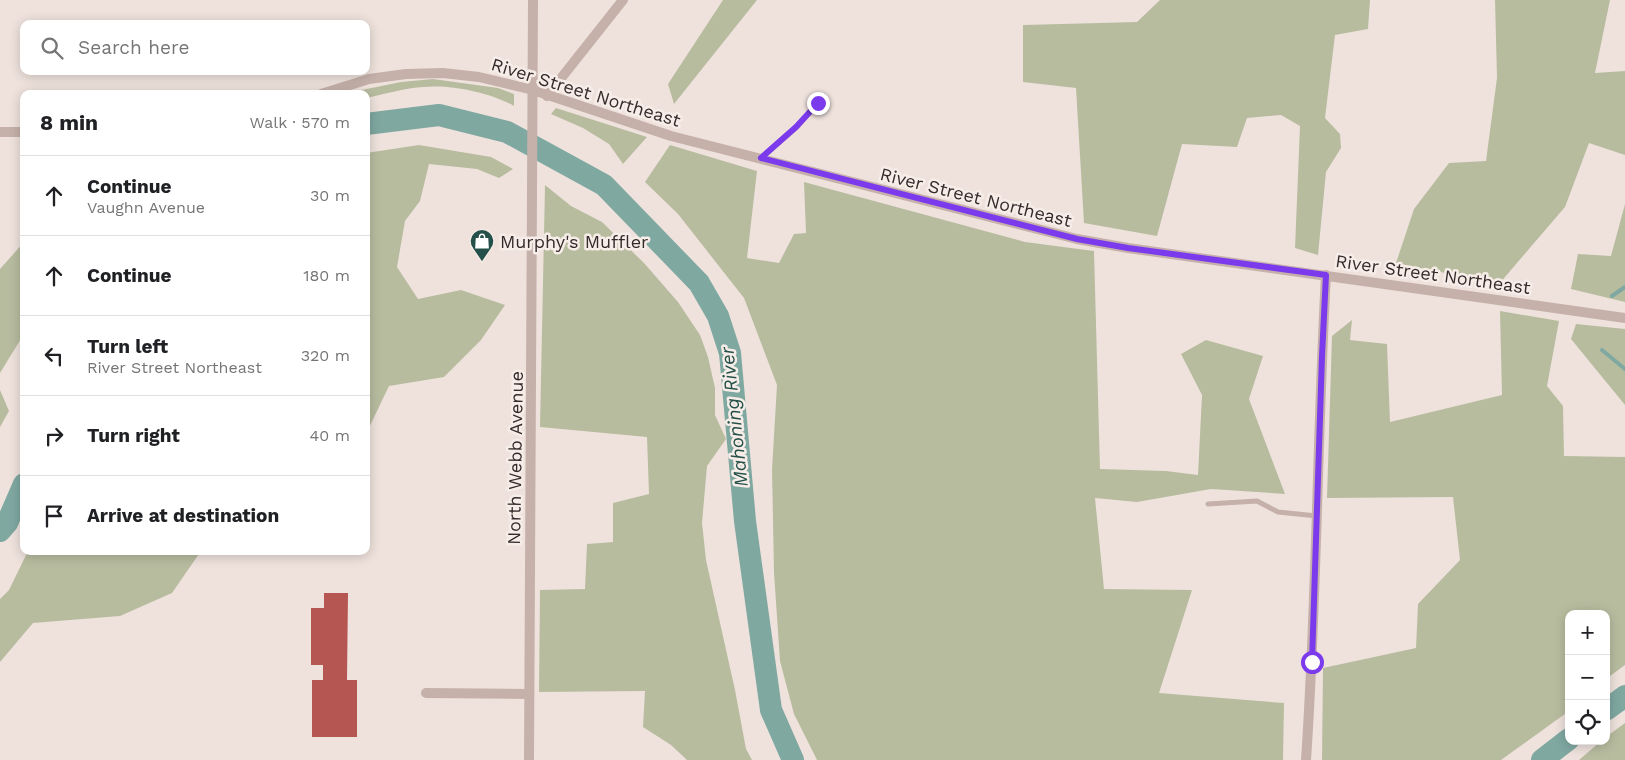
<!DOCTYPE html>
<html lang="en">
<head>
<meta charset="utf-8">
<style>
	:root { --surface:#fff; --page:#f6f6f6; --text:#202124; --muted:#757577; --line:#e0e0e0 }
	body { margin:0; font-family:"Work Sans",sans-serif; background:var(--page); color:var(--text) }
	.controls { position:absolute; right:15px; bottom:15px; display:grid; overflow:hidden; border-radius:10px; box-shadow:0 2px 12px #0003 }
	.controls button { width:45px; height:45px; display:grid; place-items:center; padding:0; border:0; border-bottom:1px solid var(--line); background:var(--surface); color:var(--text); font:25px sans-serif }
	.stop { position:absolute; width:15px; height:15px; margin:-11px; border:4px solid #7c3aed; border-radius:50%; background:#fff }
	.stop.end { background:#7c3aed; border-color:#fff; box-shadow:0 1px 5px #0008 }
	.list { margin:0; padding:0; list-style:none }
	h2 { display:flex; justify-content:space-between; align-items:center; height:65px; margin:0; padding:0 20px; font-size:21px }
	h2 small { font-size:16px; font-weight:400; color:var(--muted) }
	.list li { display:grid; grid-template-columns:32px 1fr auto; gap:15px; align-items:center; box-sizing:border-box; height:80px; padding:0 20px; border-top:1px solid var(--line) }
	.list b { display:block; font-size:19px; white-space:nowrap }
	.list p { margin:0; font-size:16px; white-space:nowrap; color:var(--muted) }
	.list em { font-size:16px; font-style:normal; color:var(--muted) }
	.icon { flex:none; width:28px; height:28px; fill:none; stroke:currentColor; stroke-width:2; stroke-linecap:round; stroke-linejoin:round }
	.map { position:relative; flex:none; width:1625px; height:760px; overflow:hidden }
	.search { position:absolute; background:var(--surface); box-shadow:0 2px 12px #0003; left:20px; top:20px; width:350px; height:55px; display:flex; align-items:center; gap:12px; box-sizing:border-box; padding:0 18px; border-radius:10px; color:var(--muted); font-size:19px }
	.panel { position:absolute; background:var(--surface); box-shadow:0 2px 12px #0003; left:20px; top:90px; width:350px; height:465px; border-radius:10px }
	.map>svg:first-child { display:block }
</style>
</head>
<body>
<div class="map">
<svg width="1625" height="760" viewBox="0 0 1625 760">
	<rect width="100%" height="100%" fill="#efe2dd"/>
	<path fill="#b8bc9f" d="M723,0h34l-83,104 -6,-20z
		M1160,0h210l-2,29 -33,6 -10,83 15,16 1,14 -15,24 -8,83 -23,-7 5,-122 -19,-11 -34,3 -10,29 -55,-3 -25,92 -73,-13 -8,-135 -53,-6v-57l114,-3z
		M1495,0h115l-15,73 30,-2v84l-36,-12 -24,64 -66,77 -103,-21 18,-54 35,-46 37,-2 11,-83z
		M433,79l65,9 16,6v12c-22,-13 -64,-22 -90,-19 -19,1 -39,7 -58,11v-4h-24l59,-12z
		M556,108l91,29 -24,27 -14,-20 -26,-16 -32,-14z
		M419,145l72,12 22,12 -14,9 -22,-9 -48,-5 -9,37 -15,20 -8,46 21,32 43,-9 44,15 -24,35 -37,37 -55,9 -23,48v-281z
		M670,145l87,26 -10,87 32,5 15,-29 12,-1 -2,-51 221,60 69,9 6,218 66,2 32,4 4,-80 -21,-41 25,-14 57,16 -14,43 36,95 -74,-5 -74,13 -42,-4 9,91 88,1 -33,103 125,10 -1,57h-466l-23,-46 -14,-53 -6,-88 -2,-104 5,-84 -33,-87 -66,-84 -33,-32z
		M545,185l26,21 31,16 42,41 34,39 22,33 8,22 7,31v27l11,24 -19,27 -5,57 4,37 29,130 11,59 6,11h-65l-16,-15 -28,-18 2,-36 -106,1 1,-102 45,-1 2,-45 26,-2v-39l36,-9 -2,-57 -107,-10z
		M1625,204v98l-54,-13 7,-35 33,2z
		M24,242v92l-24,39v-104z
		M1500,311l59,10 -12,65 16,20 1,50 61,1v208l-19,14v-65h-37v97l-68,49h-179l1,-92 93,-20 2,-44 42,-44 -7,-63 -126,1 5,-162 20,-16 -2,20 37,4 3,78 112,-27z
		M1576,324l49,5v76l-54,-66z
		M0,390l9,21 -9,16z
		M28,551h173l-29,42 -52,23 -87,7 -33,39v-63l9,-9z
		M1625,723v37h-46l22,-19h5v-4z"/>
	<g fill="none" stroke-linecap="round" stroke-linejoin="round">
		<path stroke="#7fa8a1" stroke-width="4" d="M1612,296l13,-9
			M1602,350l23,19"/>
		<path stroke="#7fa8a1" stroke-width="22" d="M366,124l73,-9 68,17 97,53 95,98 19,33 12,37 15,168 26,189 22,50
			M0,531l7,-8 17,-39
			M1606,710l19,-14
			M1542,760l27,-21"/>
	</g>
	<path fill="#b65653" d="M324,593h24l-1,87h10v57h-45v-57h11v-15h-12v-57h13z"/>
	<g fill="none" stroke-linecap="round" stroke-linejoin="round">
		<path stroke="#c5b1aa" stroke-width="5" d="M761,158l36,-31 21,-24
			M1208,504l49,-3 21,11 39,4"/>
		<path stroke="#c5b1aa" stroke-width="10" d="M321,94l48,-15 37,-5 37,-1 36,4 54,13 138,46 406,103 51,9 497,70
			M547,96l76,-96
			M0,132h24
			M426,693l103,1
			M529,760l4,-760
			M1306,760c11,-161 11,-323 20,-485"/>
	</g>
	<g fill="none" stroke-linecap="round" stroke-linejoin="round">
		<path stroke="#7c3aed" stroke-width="6" d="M818,103l-22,24 -35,31 316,81 51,9 198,27 -4,81 -10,306"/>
	</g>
	<defs>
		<g id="shop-pin" transform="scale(1.25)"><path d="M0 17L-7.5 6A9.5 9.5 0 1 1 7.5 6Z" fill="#245049" stroke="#f7ede8"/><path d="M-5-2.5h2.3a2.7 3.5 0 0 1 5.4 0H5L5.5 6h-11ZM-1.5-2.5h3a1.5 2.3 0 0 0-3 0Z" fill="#fff"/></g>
	</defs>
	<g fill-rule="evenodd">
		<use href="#shop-pin" x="482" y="241"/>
	</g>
	<g text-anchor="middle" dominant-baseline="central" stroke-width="5" stroke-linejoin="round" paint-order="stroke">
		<g font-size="18" fill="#342a29" stroke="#f7ede8">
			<text transform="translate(586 92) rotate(17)">River Street Northeast</text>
			<text transform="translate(976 197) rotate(14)">River Street Northeast</text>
			<text transform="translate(1433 274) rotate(8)">River Street Northeast</text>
			<text transform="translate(515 458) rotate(-89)">North Webb Avenue</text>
		</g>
		<g font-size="18" fill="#342a29" stroke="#f7ede8" text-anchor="start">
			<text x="500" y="241">Murphy's Muffler</text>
		</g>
		<g font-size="19" font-style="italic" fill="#245049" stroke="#f7ede8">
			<text transform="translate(734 417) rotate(-96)">Mahoning River</text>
		</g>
	</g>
</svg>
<div class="controls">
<button>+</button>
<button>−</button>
<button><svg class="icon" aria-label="locate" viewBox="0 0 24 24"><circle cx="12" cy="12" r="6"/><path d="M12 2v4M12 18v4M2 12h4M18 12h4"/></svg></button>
</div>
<div class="stop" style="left:1312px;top:662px"></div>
<div class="stop end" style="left:818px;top:103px"></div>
<div class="search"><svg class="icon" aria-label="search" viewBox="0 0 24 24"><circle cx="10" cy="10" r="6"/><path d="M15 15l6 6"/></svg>Search here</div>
<section class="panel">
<h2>8 min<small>Walk · 570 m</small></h2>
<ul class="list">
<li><svg class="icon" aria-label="ahead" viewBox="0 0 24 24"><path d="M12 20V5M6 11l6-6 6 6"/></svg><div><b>Continue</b><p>Vaughn Avenue</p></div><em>30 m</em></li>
<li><svg class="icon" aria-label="ahead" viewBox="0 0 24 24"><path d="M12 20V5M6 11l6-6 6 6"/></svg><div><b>Continue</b></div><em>180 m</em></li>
<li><svg class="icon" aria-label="left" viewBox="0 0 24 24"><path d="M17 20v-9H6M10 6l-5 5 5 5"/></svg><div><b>Turn left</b><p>River Street Northeast</p></div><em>320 m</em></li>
<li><svg class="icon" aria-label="right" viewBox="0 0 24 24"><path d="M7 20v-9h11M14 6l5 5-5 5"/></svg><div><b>Turn right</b></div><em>40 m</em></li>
<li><svg class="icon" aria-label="arrive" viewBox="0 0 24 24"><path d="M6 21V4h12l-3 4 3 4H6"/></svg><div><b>Arrive at destination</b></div></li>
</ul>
</section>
</div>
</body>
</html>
